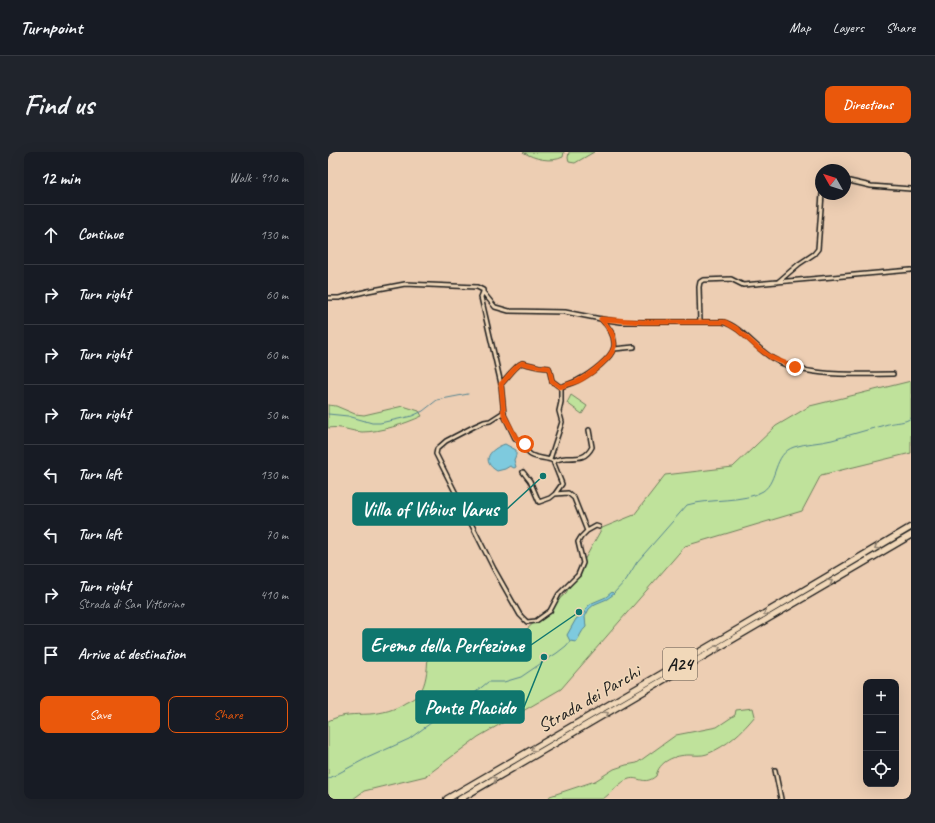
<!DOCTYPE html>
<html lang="en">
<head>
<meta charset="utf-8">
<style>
	:root { --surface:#171b24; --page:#20242c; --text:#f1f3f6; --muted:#9ea1a6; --line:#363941; --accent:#ea580c }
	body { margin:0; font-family:Caveat,sans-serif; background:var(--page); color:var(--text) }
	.controls { position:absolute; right:12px; bottom:12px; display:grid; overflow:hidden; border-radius:8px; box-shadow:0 4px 16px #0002 }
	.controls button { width:36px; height:36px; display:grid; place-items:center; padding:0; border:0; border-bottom:1px solid var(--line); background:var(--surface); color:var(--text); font:20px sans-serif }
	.compass { position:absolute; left:487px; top:12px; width:36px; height:36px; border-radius:50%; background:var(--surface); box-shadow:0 4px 16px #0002; rotate:309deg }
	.stop { position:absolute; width:12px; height:12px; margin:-9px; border:3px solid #ea580c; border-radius:50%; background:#fff }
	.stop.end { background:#ea580c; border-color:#fff; box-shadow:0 1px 4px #0008 }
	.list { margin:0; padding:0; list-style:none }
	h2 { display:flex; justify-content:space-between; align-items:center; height:52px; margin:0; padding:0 16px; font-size:17px }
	h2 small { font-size:13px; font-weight:400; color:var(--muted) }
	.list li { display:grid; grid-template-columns:26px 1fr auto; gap:12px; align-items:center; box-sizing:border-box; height:60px; padding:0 16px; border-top:1px solid var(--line) }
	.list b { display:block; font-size:15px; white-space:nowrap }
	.list p { margin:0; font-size:13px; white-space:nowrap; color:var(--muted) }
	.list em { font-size:13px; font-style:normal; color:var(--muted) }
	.actions { display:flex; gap:8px; padding:12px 16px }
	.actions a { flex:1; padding:9px 0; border:1px solid var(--accent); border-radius:8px; text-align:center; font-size:14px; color:var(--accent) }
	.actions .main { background:var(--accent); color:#fff }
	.icon { flex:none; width:22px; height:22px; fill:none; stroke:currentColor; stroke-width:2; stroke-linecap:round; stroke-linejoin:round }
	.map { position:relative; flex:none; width:583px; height:647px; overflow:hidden; border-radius:8px }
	header { display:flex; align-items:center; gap:24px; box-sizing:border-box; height:56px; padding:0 20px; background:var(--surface); border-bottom:1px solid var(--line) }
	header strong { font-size:19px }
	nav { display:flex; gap:22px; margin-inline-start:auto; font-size:14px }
	.intro { display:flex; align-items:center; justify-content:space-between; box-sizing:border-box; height:96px; padding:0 24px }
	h1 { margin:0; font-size:28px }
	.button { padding:10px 18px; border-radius:8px; background:var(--accent); color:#fff; font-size:14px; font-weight:700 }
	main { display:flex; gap:24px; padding:0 24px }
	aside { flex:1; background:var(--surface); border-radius:8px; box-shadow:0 4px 16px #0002 }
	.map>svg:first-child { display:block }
</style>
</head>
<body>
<header>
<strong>Turnpoint</strong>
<nav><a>Map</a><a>Layers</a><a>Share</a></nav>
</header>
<div class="intro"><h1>Find us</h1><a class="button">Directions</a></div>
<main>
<aside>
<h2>12 min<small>Walk · 910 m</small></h2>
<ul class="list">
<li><svg class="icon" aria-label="ahead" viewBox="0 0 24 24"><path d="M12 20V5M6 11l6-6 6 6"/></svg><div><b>Continue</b></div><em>130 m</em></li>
<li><svg class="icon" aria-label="right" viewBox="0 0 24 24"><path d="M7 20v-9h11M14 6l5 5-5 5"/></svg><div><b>Turn right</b></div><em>60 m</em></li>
<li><svg class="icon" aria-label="right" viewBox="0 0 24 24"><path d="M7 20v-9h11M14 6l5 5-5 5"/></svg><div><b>Turn right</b></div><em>60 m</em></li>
<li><svg class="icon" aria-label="right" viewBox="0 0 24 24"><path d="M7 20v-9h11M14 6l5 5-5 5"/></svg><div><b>Turn right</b></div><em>50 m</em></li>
<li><svg class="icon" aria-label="left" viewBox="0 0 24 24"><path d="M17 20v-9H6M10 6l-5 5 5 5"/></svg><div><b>Turn left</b></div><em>130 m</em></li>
<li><svg class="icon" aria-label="left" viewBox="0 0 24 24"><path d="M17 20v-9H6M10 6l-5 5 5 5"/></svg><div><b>Turn left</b></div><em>70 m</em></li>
<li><svg class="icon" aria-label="right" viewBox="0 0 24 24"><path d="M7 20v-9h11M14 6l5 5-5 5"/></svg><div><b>Turn right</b><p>Strada di San Vittorino</p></div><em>410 m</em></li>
<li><svg class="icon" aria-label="arrive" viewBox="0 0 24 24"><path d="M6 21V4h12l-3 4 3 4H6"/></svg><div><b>Arrive at destination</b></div></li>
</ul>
<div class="actions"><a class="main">Save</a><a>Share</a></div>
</aside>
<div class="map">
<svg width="583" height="647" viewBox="0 0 583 647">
	<rect width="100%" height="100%" fill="#edceb3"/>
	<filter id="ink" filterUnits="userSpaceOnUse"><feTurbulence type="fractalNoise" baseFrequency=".025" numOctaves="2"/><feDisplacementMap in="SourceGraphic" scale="8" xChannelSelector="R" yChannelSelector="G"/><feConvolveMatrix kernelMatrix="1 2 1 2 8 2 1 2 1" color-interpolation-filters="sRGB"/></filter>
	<g filter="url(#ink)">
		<path fill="#bfe29b" stroke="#6e7f5c" d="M195,0h41l-1,5c-12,6 -29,2 -40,-5z
			M241,0h25l-19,11 -6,-1 -1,-4z
			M583,229v72l-90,22 -19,36 -117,35 -124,143 -83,48 -52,39 -62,15 -11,8h-25v-78c17,-8 24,-6 42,-7 12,-1 25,-4 35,-11 4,-2 10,-5 13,-8 13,-14 9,-49 10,-67l3,2 5,9 11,1 5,12 9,8 16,-3 31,-19 17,-7 41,-38 36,-65 32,-13 31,-40 68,-8 43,-41 34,-20z
			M243,243l16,11 -5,8 -15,-11z
			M0,253l8,1 19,8 9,1 39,-9 16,5 3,5c-17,8 -42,16 -60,16 -13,-1 -20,-6 -34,-4z
			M425,556l2,8c-13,16 -28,30 -48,38 -5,2 -13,1 -18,1 -14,0 -30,6 -33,21 -12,10 -17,0 -27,3 -8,2 -19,15 -26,20h-55l2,-3 45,-15 19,-12 12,-4 11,-2 39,-28 41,-8 18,-12 1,-5z"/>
		<path fill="#7ecade" stroke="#578490" d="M177,292l11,6v5l-2,5 2,7 -2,1 -4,-2 -5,3 -8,2c-17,-10 -7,-22 8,-27z
			M284,440l2,2 -7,5 -12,5 -6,5 -4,8 1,10c-5,4 -6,10 -10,15l-6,-1 -3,-6 9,-16 8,-6 4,-7 4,-3 14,-6z"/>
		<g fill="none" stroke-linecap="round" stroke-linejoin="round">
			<path stroke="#578490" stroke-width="1" d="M0,262l20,2 24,7h8l32,-7 11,-5 14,-11 31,-6
				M285,442l13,-14 11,-18 50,-57c23,-7 57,-2 76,-14 15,-10 10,-37 31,-44 12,-4 26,-4 38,-7 19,-5 37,-11 56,-16 8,-2 17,-1 23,-6
				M0,627l37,-20 44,-20 34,-25 28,-18 17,-14h16l17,-5 22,-15 14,-9 9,-7 5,-6"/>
			<g stroke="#1c1c1c" stroke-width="6">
				<path id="street" d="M517,28l26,6 40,3
					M450,130l21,-18 15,-10 4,-5 4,-55
					M155,140l-2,5 20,87 3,31 11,23 2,2 7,2c2,3 2,7 4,10 4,7 18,5 25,9l9,23 -7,10 13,-1 6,5 13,33 9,-5 3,1
					M0,146h11l29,-7 37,-7 72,3 6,3v2l12,15 14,4 56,1 36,7 20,3h102c17,4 33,26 49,36 31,20 85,16 121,16
					M372,170l-1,-35 1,-5 3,-2 28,-1 12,6 168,-15
					M286,197l20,-2
					M173,232c6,-6 15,-19 21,-21l17,4 10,1 3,13 8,6c6,-2 14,-4 20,-8 10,-5 32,-21 34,-32 2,-11 -6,-21 -13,-28
					M176,260l-14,9 -6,1 -9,4 -29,15 -9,8 -1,5 58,115 26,46 7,7 9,-1 14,-10 9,-17 19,-19 5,-12 -5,-21 3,-5 6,-6
					M222,307l12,-37 -3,-11 2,-9v-15
					M225,309c4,-1 9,-3 13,-3 12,0 20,1 26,-11l-3,-17
					M195,320l7,9 9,21 11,-4 5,-4
					M447,618l6,29"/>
			</g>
			<g stroke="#1c1c1c" stroke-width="8">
				<path id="highway" d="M119,647l254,-148 210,-124
					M132,647l451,-264"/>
			</g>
			<use href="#street" stroke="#f1d8b9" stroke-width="3"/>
			<use href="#highway" stroke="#f1d8b9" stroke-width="5.5"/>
		</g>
		<defs><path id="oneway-chevron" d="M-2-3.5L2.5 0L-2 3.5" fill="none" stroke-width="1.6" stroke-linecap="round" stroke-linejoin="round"/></defs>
		<g stroke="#918372">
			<use href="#oneway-chevron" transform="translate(549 395) rotate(149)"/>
			<use href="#oneway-chevron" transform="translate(502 430) rotate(-30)"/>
			<use href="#oneway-chevron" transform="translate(438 461) rotate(149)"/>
			<use href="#oneway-chevron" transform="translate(390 496) rotate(-30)"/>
			<use href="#oneway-chevron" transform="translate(278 562) rotate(-30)"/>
			<use href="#oneway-chevron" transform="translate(205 597) rotate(150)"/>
			<use href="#oneway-chevron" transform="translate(166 627) rotate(-30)"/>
		</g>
	</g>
	<g fill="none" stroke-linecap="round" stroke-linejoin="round" filter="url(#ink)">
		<path stroke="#ea580c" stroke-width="5" d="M197,292l-2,-3 -7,-3 -12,-23 -3,-31c6,-6 15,-19 21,-21l17,4 10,1 3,13 8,6c6,-2 12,-4 18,-6 10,-5 34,-23 36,-34 2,-10 -6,-21 -13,-28l42,3h82l12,7 21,19 14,10 23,9"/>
	</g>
	<g text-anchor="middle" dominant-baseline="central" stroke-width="3" stroke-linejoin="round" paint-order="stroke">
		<rect fill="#f1d8b9" stroke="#5c544b" stroke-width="1" x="335" y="496" width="34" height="32" rx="3"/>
		<g font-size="18" font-weight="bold" fill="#1c1c1c">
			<text x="352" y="512">A24</text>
		</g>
		<g font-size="19" fill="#1c1c1c" stroke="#f1d8b9">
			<text transform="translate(261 547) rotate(-30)">Strada dei Parchi</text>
		</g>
	</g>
	<path fill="none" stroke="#0f766e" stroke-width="1.5" d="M215 324L179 357M251 460L203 493M216 505L196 555"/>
	<g fill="#0f766e" stroke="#f1d8b9" stroke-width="1.5">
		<circle cx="215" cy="324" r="4"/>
		<circle cx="251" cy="460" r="4"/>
		<circle cx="216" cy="505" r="4"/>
	</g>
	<g fill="#0f766e" stroke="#0f766e" stroke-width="1.5">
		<rect x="25" y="341" width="154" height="32" rx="4"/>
		<rect x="35" y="477" width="168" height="32" rx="4"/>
		<rect x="88" y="539" width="108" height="32" rx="4"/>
	</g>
	<g font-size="20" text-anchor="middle" font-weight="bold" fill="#fff">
		<text x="102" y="364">Villa of Vibius Varus</text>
		<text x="119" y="500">Eremo della Perfezione</text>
		<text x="142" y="562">Ponte Placido</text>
	</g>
</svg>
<div class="controls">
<button>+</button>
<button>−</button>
<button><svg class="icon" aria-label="locate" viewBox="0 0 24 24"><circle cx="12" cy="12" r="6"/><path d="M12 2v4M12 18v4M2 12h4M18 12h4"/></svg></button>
</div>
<svg class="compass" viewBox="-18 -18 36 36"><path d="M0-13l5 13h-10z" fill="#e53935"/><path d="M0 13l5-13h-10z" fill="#9ea1a6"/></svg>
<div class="stop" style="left:197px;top:292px"></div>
<div class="stop end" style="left:467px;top:215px"></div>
</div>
</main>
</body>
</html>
